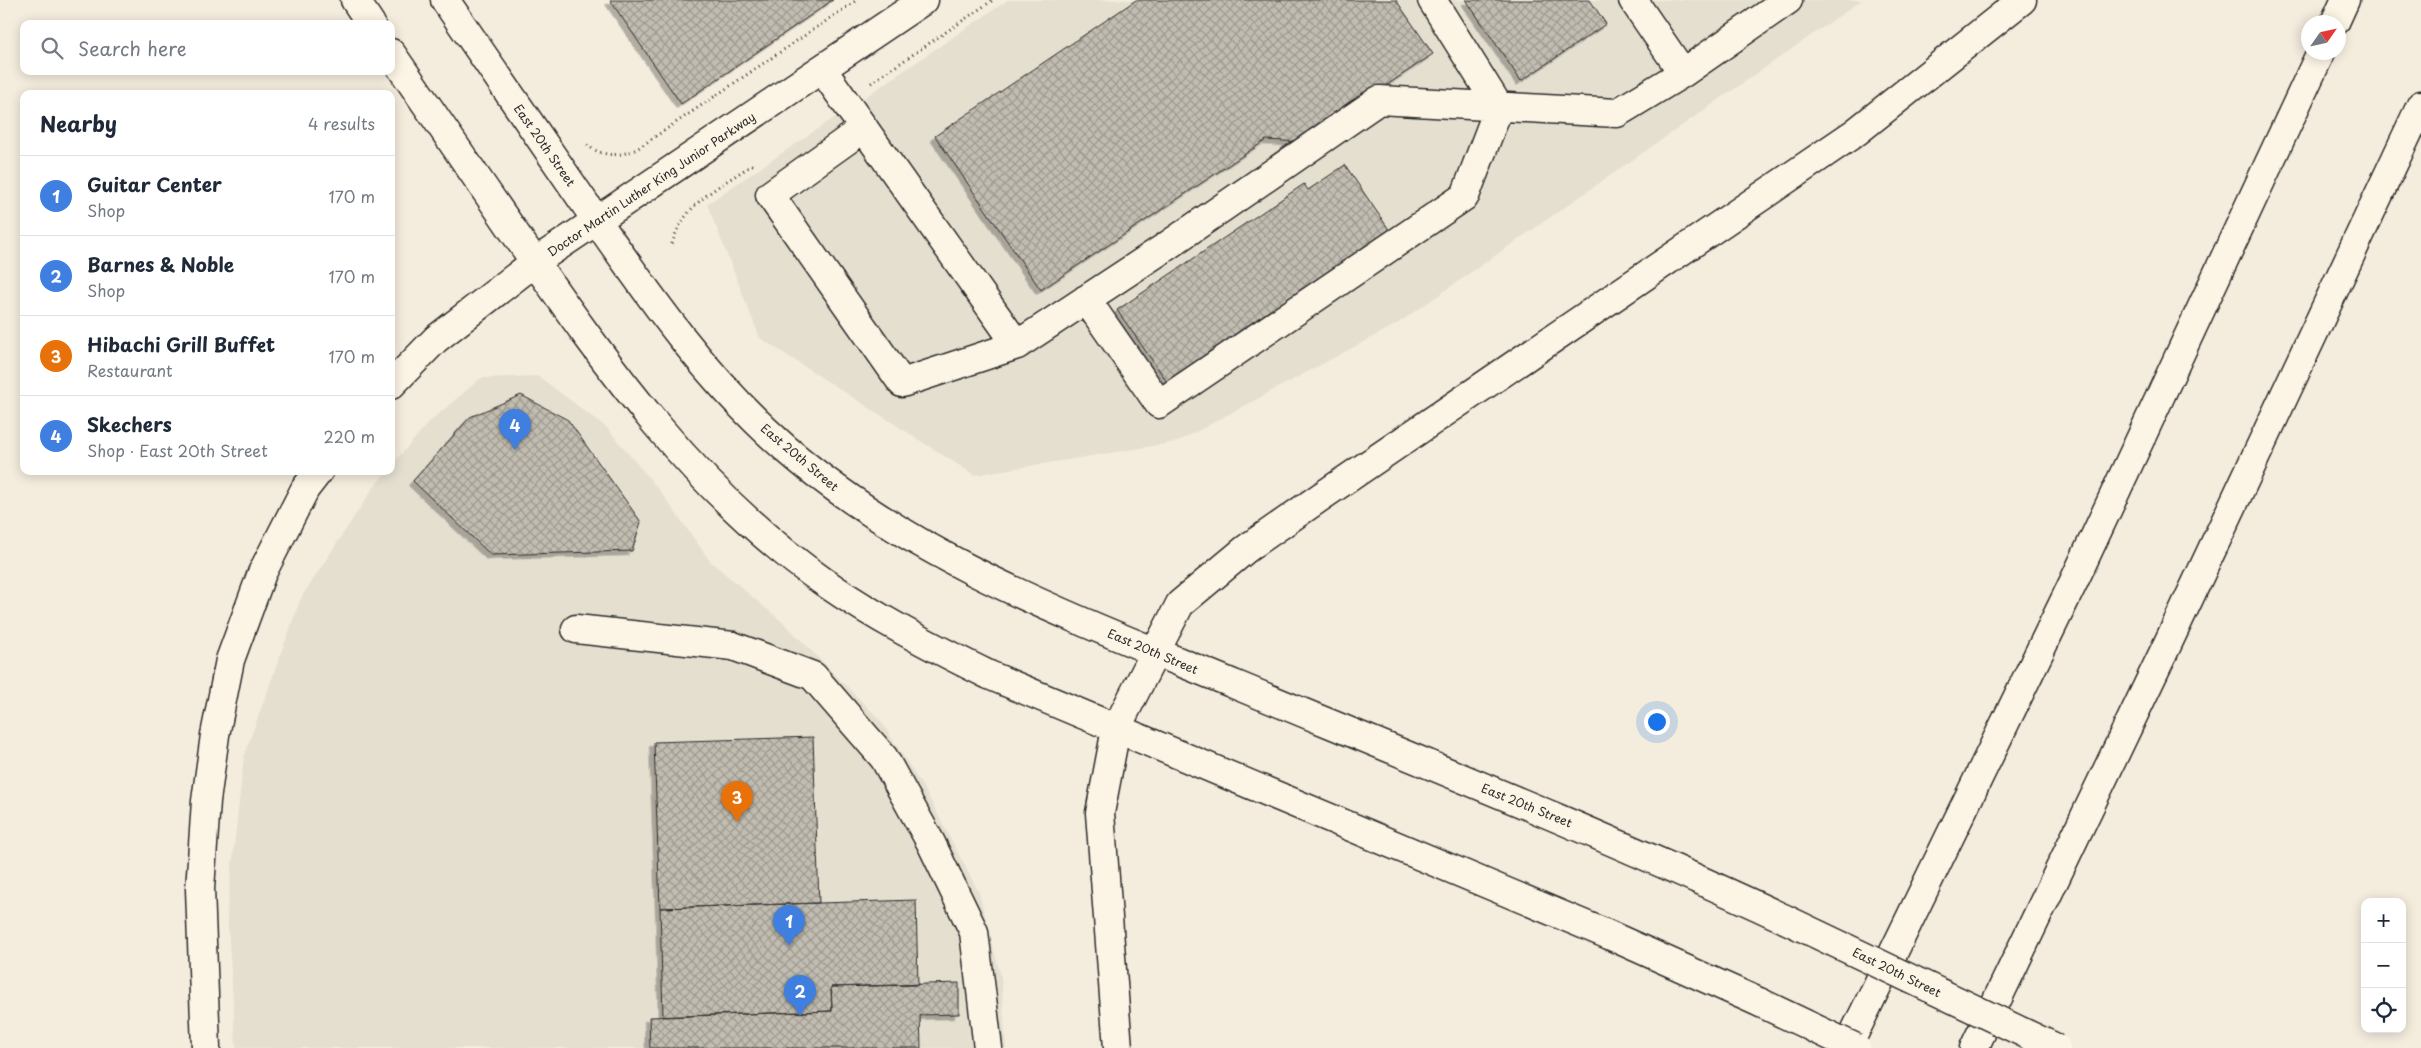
<!DOCTYPE html>
<html lang="en">
<head>
<meta charset="utf-8">
<style>
	:root { --surface:#fff; --page:#f6f6f7; --text:#1f2937; --muted:#747a83; --line:#e0e1e3; --accent:#b45309 }
	body { margin:0; font-family:"Playpen Sans",sans-serif; background:var(--page); color:var(--text) }
	.controls { position:absolute; right:15px; bottom:15px; display:grid; overflow:hidden; border-radius:10px; box-shadow:0 2px 12px #0003 }
	.controls button { width:45px; height:45px; display:grid; place-items:center; padding:0; border:0; border-bottom:1px solid var(--line); background:var(--surface); color:var(--text); font:25px sans-serif }
	.compass { position:absolute; left:2301px; top:15px; width:45px; height:45px; border-radius:50%; background:var(--surface); box-shadow:0 2px 12px #0003; rotate:56deg }
	.you { position:absolute; left:1656px; top:721px; width:18px; height:18px; margin:-12px; border:4px solid #fff; border-radius:50%; background:#1a73e8; box-shadow:0 0 0 8px #1a73e833 }
	.badge { display:grid; place-items:center; width:32px; height:32px; border-radius:50%; background:var(--accent); color:#fff; font-size:16px; font-weight:700 }
	.pin { position:absolute; translate:-50% -41px; filter:drop-shadow(0 1px 2px #0008) }
	.pin::after { content:''; position:absolute; top:26px; width:18px; height:15px; background:inherit; clip-path:polygon(0 0,100% 0,50% 100%) }
	.list { margin:0; padding:0; list-style:none }
	h2 { display:flex; justify-content:space-between; align-items:center; height:65px; margin:0; padding:0 20px; font-size:21px }
	h2 small { font-size:16px; font-weight:400; color:var(--muted) }
	.list li { display:grid; grid-template-columns:32px 1fr auto; gap:15px; align-items:center; box-sizing:border-box; height:80px; padding:0 20px; border-top:1px solid var(--line) }
	.list b { display:block; font-size:19px; white-space:nowrap }
	.list p { margin:0; font-size:16px; white-space:nowrap; color:var(--muted) }
	.list em { font-size:16px; font-style:normal; color:var(--muted) }
	.icon { flex:none; width:28px; height:28px; fill:none; stroke:currentColor; stroke-width:2; stroke-linecap:round; stroke-linejoin:round }
	.map { position:relative; flex:none; width:2421px; height:1048px; overflow:hidden }
	.search { position:absolute; background:var(--surface); box-shadow:0 2px 12px #0003; left:20px; top:20px; width:375px; height:55px; display:flex; align-items:center; gap:12px; box-sizing:border-box; padding:0 18px; border-radius:10px; color:var(--muted); font-size:19px }
	.panel { position:absolute; background:var(--surface); box-shadow:0 2px 12px #0003; left:20px; top:90px; width:375px; height:385px; border-radius:10px }
	.map>svg:first-child { display:block }
</style>
</head>
<body>
<div class="map">
<svg width="2421" height="1048" viewBox="0 0 2421 1048">
	<defs>
		<pattern id="building-cross-hatch" width="8" height="8" patternUnits="userSpaceOnUse" patternTransform="scale(1.25)"><rect width="8" height="8" fill="#c2bdb1"/><path d="M0 0l8 8M0 8l8-8" fill="none" stroke="#9e9a90"/></pattern>
		<filter id="shadow"><feDropShadow dx="-4.5" dy="4.5" stdDeviation="0" flood-color="#0004"/></filter>
	</defs>
	<rect width="100%" height="100%" fill="#f4edde"/>
	<filter id="ink" filterUnits="userSpaceOnUse"><feTurbulence type="fractalNoise" baseFrequency=".02" numOctaves="2"/><feDisplacementMap in="SourceGraphic" scale="10" xChannelSelector="R" yChannelSelector="G"/><feConvolveMatrix kernelMatrix="1 2 1 2 8 2 1 2 1" color-interpolation-filters="sRGB"/></filter>
	<g filter="url(#ink)">
		<path fill="#e5dfd0" d="M1008,0h854l-465,324 -220,118 -203,33 -214,-137 -53,-134z
			M538,376l69,52 53,63 50,70 77,65 94,95 45,71 53,101 22,84 5,71h-770l-9,-137 17,-155 57,-158 72,-110 14,-17h4v-5l38,-44 52,-44z"/>
		<path fill="url(#building-cross-hatch)" stroke="#2b2b2b" filter="url(#shadow)" d="M610,0h223l-152,104z
			M1136,0h260l37,54 -131,88 -36,-2 -225,150 -106,-154z
			M1466,0h124l16,24 -85,57z
			M1345,165l45,66 -222,152 -51,-73 187,-126 4,6z
			M521,395l47,25 73,102 -9,29 -141,4 -78,-74 57,-64z
			M813,737l6,166 -159,5 -6,-166z
			M916,900l2,85 -87,2 1,24 -169,6 -3,-109z
			M959,983v31l-39,1 1,33h-271l-1,-31 183,-6 -1,-24z"/>
		<g fill="none" stroke-linecap="round" stroke-linejoin="round">
			<g stroke="#2b2b2b" stroke-width="31">
				<path id="minor" d="M355,0l16,24
					M445,0c47,69 95,138 143,208 59,85 118,171 197,240 130,113 294,172 451,237 184,76 369,150 549,234
					M1432,0l67,107
					M1633,0l50,73
					M391,53c44,63 87,126 130,189 86,125 177,252 303,340 52,36 108,65 165,93l620,260 152,68
					M822,69l195,276
					M864,128l-94,67 132,188 115,-38 147,-97 215,-148 238,13 66,-40 105,-73
					M1086,299l73,105 306,-208 34,-89
					M391,385l45,-46 99,-77 389,-262
					M576,629l157,17 80,30 71,82 47,85 43,89 14,116
					M206,1048l-6,-159 6,-88 9,-66 15,-75 32,-87 43,-84 14,-18"/>
			</g>
			<g stroke="#2b2b2b" stroke-width="31">
				<path id="highway" d="M2335,22l10,-22
					M1118,1048l-18,-235 16,-84 64,-125 66,-55 76,-53 534,-364 166,-132
					M1847,1048l227,-467 247,-529
					M1974,1048l194,-405 253,-538"/>
			</g>
			<path stroke="#2b2b2b" stroke-width="3" stroke-dasharray="1 4" stroke-linecap="butt" d="M871,83l122,-83
				M587,145c16,12 32,12 50,4l220,-149
				M672,244c12,-42 49,-58 83,-81"/>
			<use href="#minor" stroke="#fcf5e5" stroke-width="28"/>
			<use href="#highway" stroke="#fcf5e5" stroke-width="28"/>
			<g stroke="#2b2b2b" stroke-width="31" stroke-linecap="butt">
				<path id="minor-bridge" d="M1785,919l271,129
					M1761,1003l95,45"/>
			</g>
			<use href="#minor-bridge" stroke="#fcf5e5" stroke-width="28"/>
		</g>
	</g>
	<g text-anchor="middle" dominant-baseline="central" stroke-width="5" stroke-linejoin="round" paint-order="stroke">
		<g font-size="12" fill="#2b2b2b" stroke="#fcf5e5">
			<text transform="translate(545 145) rotate(55)">East 20th Street</text>
			<text transform="translate(651 184) rotate(-34)">Doctor Martin Luther King Junior Parkway</text>
			<text transform="translate(800 457) rotate(40)">East 20th Street</text>
			<text transform="translate(1153 651) rotate(23)">East 20th Street</text>
			<text transform="translate(1527 805) rotate(22)">East 20th Street</text>
			<text transform="translate(1897 972) rotate(26)">East 20th Street</text>
		</g>
	</g>
</svg>
<div class="controls">
<button>+</button>
<button>−</button>
<button><svg class="icon" aria-label="locate" viewBox="0 0 24 24"><circle cx="12" cy="12" r="6"/><path d="M12 2v4M12 18v4M2 12h4M18 12h4"/></svg></button>
</div>
<svg class="compass" viewBox="-18 -18 36 36"><path d="M0-13l5 13h-10z" fill="#e53935"/><path d="M0 13l5-13h-10z" fill="#747a83"/></svg>
<div class="you"></div>
<div class="pin badge" style="left:789px;top:946px;background:#3f7fe0">1</div>
<div class="pin badge" style="left:800px;top:1016px;background:#3f7fe0">2</div>
<div class="pin badge" style="left:737px;top:822px;background:#e8710a">3</div>
<div class="pin badge" style="left:515px;top:450px;background:#3f7fe0">4</div>
<div class="search"><svg class="icon" aria-label="search" viewBox="0 0 24 24"><circle cx="10" cy="10" r="6"/><path d="M15 15l6 6"/></svg>Search here</div>
<section class="panel">
<h2>Nearby<small>4 results</small></h2>
<ul class="list">
<li><span class="badge" style="background:#3f7fe0">1</span><div><b>Guitar Center</b><p>Shop</p></div><em>170 m</em></li>
<li><span class="badge" style="background:#3f7fe0">2</span><div><b>Barnes &amp; Noble</b><p>Shop</p></div><em>170 m</em></li>
<li><span class="badge" style="background:#e8710a">3</span><div><b>Hibachi Grill Buffet</b><p>Restaurant</p></div><em>170 m</em></li>
<li><span class="badge" style="background:#3f7fe0">4</span><div><b>Skechers</b><p>Shop · East 20th Street</p></div><em>220 m</em></li>
</ul>
</section>
</div>
</body>
</html>
